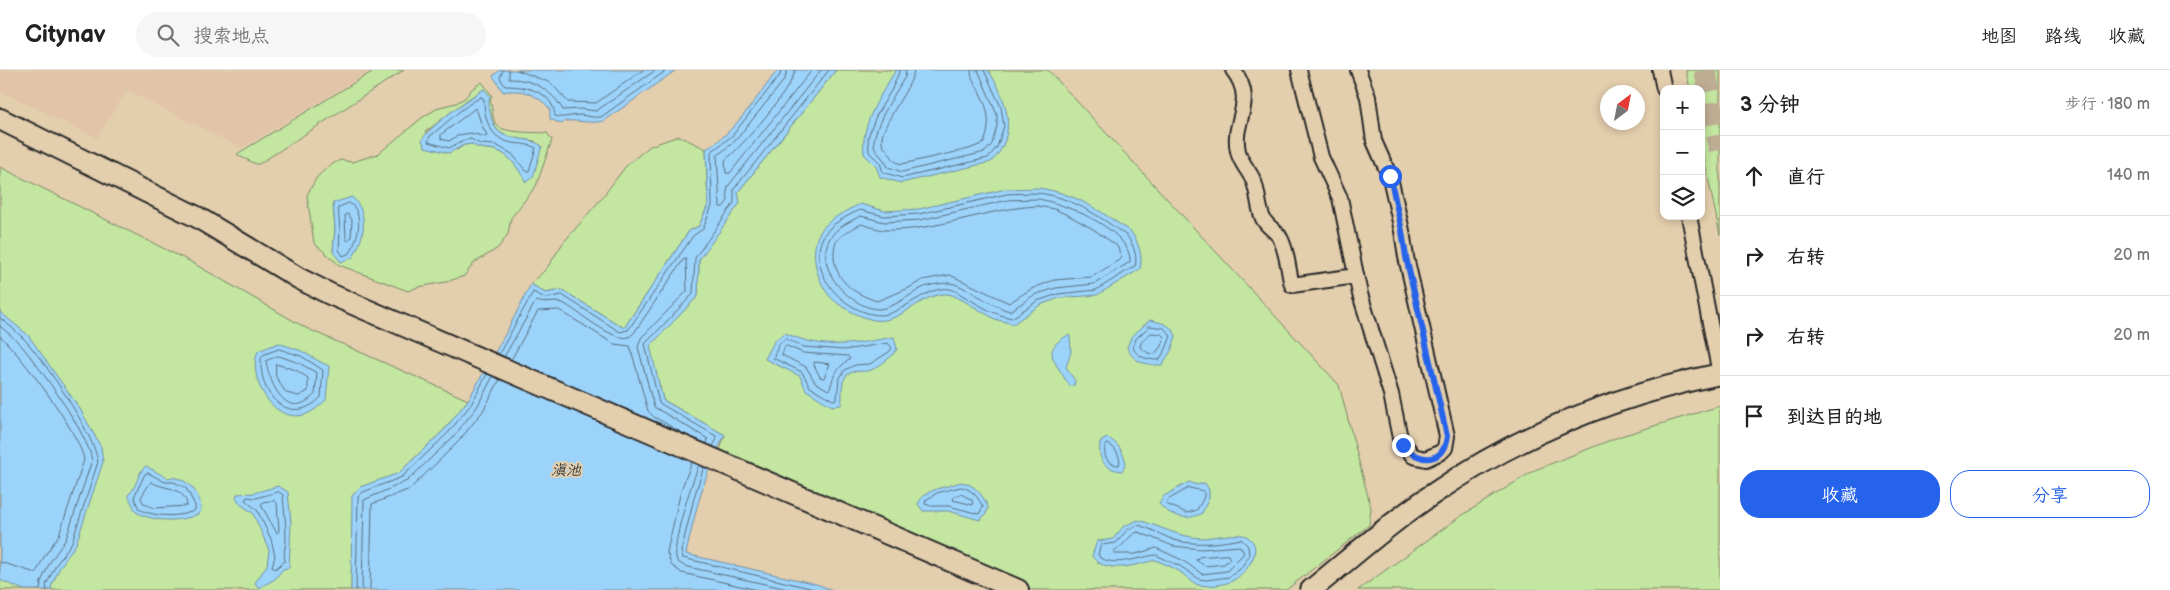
<!DOCTYPE html>
<html lang="zh">
<head>
<meta charset="utf-8">
<style>
	:root { --surface:#fff; --page:#f6f6f6; --text:#222; --muted:#767676; --line:#e0e0e0; --accent:#2563eb }
	body { margin:0; font-family:"Balsamiq Sans","LXGW WenKai TC",sans-serif; background:var(--page); color:var(--text) }
	.controls { position:absolute; right:15px; top:15px; display:grid; overflow:hidden; border-radius:10px; box-shadow:0 2px 8px #0003 }
	.controls button { width:45px; height:45px; display:grid; place-items:center; padding:0; border:0; border-bottom:1px solid var(--line); background:var(--surface); color:var(--text); font:25px sans-serif }
	.compass { position:absolute; left:1600px; top:15px; width:45px; height:45px; border-radius:50%; background:var(--surface); box-shadow:0 2px 8px #0003; rotate:32deg }
	.stop { position:absolute; width:15px; height:15px; margin:-11px; border:4px solid #2563eb; border-radius:50%; background:#fff }
	.stop.end { background:#2563eb; border-color:#fff; box-shadow:0 1px 5px #0008 }
	.list { margin:0; padding:0; list-style:none }
	h2 { display:flex; justify-content:space-between; align-items:center; height:65px; margin:0; padding:0 20px; font-size:21px }
	h2 small { font-size:16px; font-weight:400; color:var(--muted) }
	.list li { display:grid; grid-template-columns:32px 1fr auto; gap:15px; align-items:center; box-sizing:border-box; height:80px; padding:0 20px; border-top:1px solid var(--line) }
	.list b { display:block; font-size:19px; white-space:nowrap }
	.list em { font-size:16px; font-style:normal; color:var(--muted) }
	.actions { display:flex; gap:10px; padding:15px 20px }
	.actions a { flex:1; padding:11px 0; border:1px solid var(--accent); border-radius:20px; text-align:center; font-size:18px; color:var(--accent) }
	.actions .main { background:var(--accent); color:#fff }
	.icon { flex:none; width:28px; height:28px; fill:none; stroke:currentColor; stroke-width:2; stroke-linecap:round; stroke-linejoin:round }
	.map { position:relative; flex:none; width:1720px; height:520px; overflow:hidden }
	header { display:flex; align-items:center; gap:30px; box-sizing:border-box; height:70px; padding:0 25px; background:var(--surface); border-bottom:1px solid var(--line) }
	header strong { font-size:24px }
	nav { display:flex; gap:28px; margin-inline-start:auto; font-size:18px }
	.search { width:350px; height:45px; background:var(--page); display:flex; align-items:center; gap:12px; box-sizing:border-box; padding:0 18px; border-radius:28px; color:var(--muted); font-size:19px }
	main { display:flex }
	aside { flex:1; background:var(--surface) }
	.map>svg:first-child { display:block }
</style>
</head>
<body>
<header>
<strong>Citynav</strong>
<div class="search"><svg class="icon" aria-label="search" viewBox="0 0 24 24"><circle cx="10" cy="10" r="6"/><path d="M15 15l6 6"/></svg>搜索地点</div>
<nav><a>地图</a><a>路线</a><a>收藏</a></nav>
</header>
<main>
<div class="map">
<svg width="1720" height="520" viewBox="0 0 1720 520">
	<rect width="100%" height="100%" fill="#e3cead"/>
	<filter id="ink" filterUnits="userSpaceOnUse"><feTurbulence type="fractalNoise" baseFrequency=".02" numOctaves="2"/><feDisplacementMap in="SourceGraphic" scale="10" xChannelSelector="R" yChannelSelector="G"/><feConvolveMatrix kernelMatrix="1 2 1 2 8 2 1 2 1" color-interpolation-filters="sRGB"/></filter>
	<g filter="url(#ink)">
		<path fill="#e2c4a9" d="M0,0h373l-132,78 -114,-58 -30,48 -97,-47z"/>
		<path fill="#c3e6a0" stroke="#786" fill-rule="evenodd" d="M375,0h29l-145,94h-3l-17,-8 -2,-2z
			M836,0h212l291,315 32,123 -2,17 -83,65h-252l-315,-137 6,-18 -62,-35 -14,-54 49,-50 1,-36 39,-68z
			M1686,0h34v165l-19,-91v-55h-11z
			M482,12l10,14 -2,3c2,7 2,17 5,24 5,11 39,9 52,10l5,7 -16,46 -25,32 -3,16 -10,14 -24,15 -10,13 -18,6 -28,5 -10,4 -69,-26 -25,-22 -7,-48 10,-18 12,-11 11,-6 12,2 26,-8 45,-37 17,-10 16,-4 9,-5 7,-9zM484,19c4,10 4,20 8,31 5,19 27,19 43,21l-9,41c-7,-13 -16,-28 -31,-32 -9,-2 -15,0 -23,-6l-8,1 -7,5 -32,-18c20,-14 38,-31 59,-43zM333,133l8,59 -8,-11 2,-22z
			M679,66l27,13 2,56 -9,21 -10,5 -65,97 -62,-38 -17,3 -14,-9 16,-16 16,-25 38,-44 25,-33 24,-20z
			M0,97l191,95 115,66 162,72 -23,29 -46,44 -46,23 -2,94h-351z
			M1720,336v184h-362l103,-74 74,-46 86,-34z"/>
		<path fill="#9cd3fb" stroke="#6f90a8" d="M500,0h176l-72,51c-13,3 -26,-1 -39,0l-3,3 -12,-5v-10c-12,-14 -28,-21 -47,-17l-10,-16z
			M778,0h58l-98,122 2,11 -41,57 -1,36 -48,50 13,54 62,35c-21,38 -30,78 -39,119l130,30 17,6h-482l1,-94 8,-9 39,-14 46,-44 23,-29 38,-67 25,-49 14,9 17,-3 62,38 65,-97 10,-5 9,-21 -2,-56c28,-15 51,-53 72,-79z
			M896,0h92c19,28 31,65 3,92l-90,21 -21,-6 -4,-11 -12,-12c-4,-29 17,-60 32,-84z
			M484,19l6,7c-2,7 -1,13 1,20 6,30 33,17 51,30l-9,31 -7,5c-7,-12 -16,-28 -31,-32 -9,-2 -15,0 -23,-6l-8,1 -15,8 -24,-6 -3,-7c6,-13 48,-42 62,-51z
			M1038,118c38,5 62,23 93,44 8,11 12,24 9,37l-43,26 -38,3 -19,7 -27,19c-6,-2 -13,-3 -18,-5 -10,-5 -38,-24 -47,-25 -27,-2 -47,31 -74,26 -15,-3 -37,-14 -46,-26 -12,-16 -19,-44 -8,-62 8,-13 26,-21 40,-28l25,7 34,-2 87,-20z
			M352,127c18,17 12,41 1,60l-12,5 -8,-10 2,-23 -2,-26z
			M0,242l28,23 12,17 40,57 21,38 2,15 -27,82 -16,23 -9,20 1,3h-28l-24,-10z
			M1150,250c12,3 21,4 26,16l-5,15 -9,14c-15,0 -28,-2 -35,-17l4,-11z
			M785,263c40,18 68,11 109,4l3,12c-5,8 -15,15 -24,20 -11,6 -24,-4 -30,13 -2,7 0,15 -2,23l-9,1 -7,-4 -19,-12 -6,-14 -35,-17 10,-19z
			M1068,265l2,1 1,16 -5,15 9,14 -1,4 -4,1c-4,-5 -6,-9 -9,-14 -12,-17 -14,-25 7,-37z
			M279,273c7,3 20,6 26,10 8,5 15,9 24,13l-3,34c-7,6 -13,12 -22,15 -33,8 -57,-39 -46,-64z
			M1107,368c11,4 16,14 19,25l-4,8c-18,-2 -24,-11 -22,-29z
			M146,396l21,12c18,-4 38,18 33,35 -18,10 -47,9 -64,-1l-8,-17c10,-8 9,-23 18,-29z
			M960,412c15,2 22,12 28,25l-2,7 -6,6 -32,-9h-25l-5,-7c8,-17 26,-15 42,-22z
			M1189,412l8,3 8,-2 4,7v8l-7,15c-15,9 -32,3 -43,-9l5,-8z
			M278,416l10,6 3,31 -2,45 -6,1 -8,10 -16,9 -4,-5 12,-18 2,-15 -16,-37 -13,-9 -4,-7 1,-3 17,-1z
			M1138,450c22,6 40,17 63,18 10,0 37,-6 45,-2 21,11 0,38 -14,45 -7,4 -27,6 -34,4 -7,-3 -13,-10 -19,-14 -7,-4 -16,-8 -24,-11 -18,5 -51,15 -63,-4l5,-15 16,-2 11,-13z"/>
		<g fill="none" stroke-linecap="round" stroke-linejoin="round">
			<path stroke="#586e7e" stroke-width="1" d="M503,0l-3,8 5,8c21,0 48,5 50,30 7,3 17,-1 25,-1 8,1 14,3 21,2l66,-47
				M509,0v9c24,0 43,11 54,31l17,-1 16,2 60,-41
				M517,0l34,13 17,19 28,1 47,-33
				M787,0l-2,9 -49,61 -19,16 3,51h3l5,-6 -1,-10 2,-6 92,-115
				M795,0c-1,17 -55,79 -70,90l1,13h4l82,-103
				M900,0l-8,19 -16,27 -8,21 1,15 11,11 3,9 19,6 86,-20 9,-11 7,-21 -3,-19 -17,-37
				M906,0l-1,7c-8,13 -37,58 -30,71 3,7 10,11 13,19l14,5 83,-20 7,-8 5,-18v-11l-19,-45
				M914,0c-1,18 -40,62 -31,76 1,2 4,3 5,5 5,7 5,11 14,13l67,-15 15,-6c8,-21 4,-35 -6,-54 -4,-7 -7,-11 -7,-19
				M481,27l3,2c0,20 6,40 28,44 8,1 17,1 24,5l-7,23h-3l-14,-17 -16,-9 -16,-1 -9,-5 -9,2 -13,7 -21,-6 2,-6c17,-13 32,-29 51,-39z
				M476,38l6,18 5,9 -1,2 -16,-4 -11,2 -10,6 -8,-2v-4z
				M1038,123c34,4 61,23 89,43 6,8 11,20 8,30l-39,24 -38,4 -21,7 -25,17c-17,-3 -31,-12 -45,-20 -5,-3 -12,-8 -17,-9 -24,-4 -49,27 -71,26 -35,-2 -73,-43 -56,-78 7,-13 24,-21 37,-27l24,6 35,-2 88,-20z
				M1038,129c26,4 94,31 92,63l-36,22 -38,4 -22,7 -24,16c-18,-4 -48,-28 -61,-28 -7,0 -20,2 -27,5 -11,6 -30,21 -44,21 -29,-2 -65,-41 -48,-71 6,-10 20,-17 31,-22l23,6 36,-2 88,-20z
				M349,133c17,9 8,38 1,50l-7,3 -4,-6 1,-21 -2,-21z
				M1038,136l16,3 14,6 25,14 24,17 5,12 -30,19 -38,3 -23,9 -22,14 -59,-28 -28,5 -13,8 -32,13c-22,-7 -41,-19 -43,-44 0,-5 0,-11 2,-15 5,-8 18,-14 25,-18 8,2 15,5 23,6 52,2 102,-22 154,-24z
				M348,144l4,6 -1,18 -3,3 -2,-2 -1,-23z
				M0,248c8,6 16,13 23,20 20,20 72,97 75,124l-26,80 -16,23 -10,20 1,5
				M0,256c7,6 14,12 20,18 19,22 68,90 72,116l-26,79 -16,23 -9,20 -1,8
				M1150,256l14,2 7,8 -5,13 -7,11c-10,0 -21,-2 -26,-12l3,-9z
				M1151,263l10,1 3,3 -3,9 -6,8 -7,-1 -8,-6 1,-4z
				M0,266c21,19 80,97 84,124l-25,75 -15,22 -8,16 -36,-11
				M786,269l18,8 40,3 44,-7 4,5 -3,4 -19,12 -15,1 -10,5 -6,9 -2,20 -4,1 -23,-13 -8,-15 -29,-14 6,-14z
				M787,276l16,7 45,3 2,3c-13,10 -16,13 -20,30l-2,1 -13,-8 -9,-15 -24,-12 2,-7z
				M279,279l22,7 22,14 -2,27c-24,26 -54,8 -59,-23 -1,-8 -3,-13 1,-19z
				M499,284l34,-62 12,6 17,-3 58,37 8,-2 65,-94 10,-7 9,-23 -1,-54 21,-16 48,-61 1,-5
				M279,286l20,7 18,10 -2,21c-27,29 -45,-8 -49,-33z
				M504,287l32,-56c11,4 20,-1 27,2 15,8 50,39 66,34l5,-4 49,-73 3,-1 1,32 -46,47 -3,9 16,60 54,32 -1,5
				M511,290l27,-49 21,-1 55,34 16,2 18,65 6,6 32,18
				M815,292l15,2 -6,14 -4,-1 -6,-12z
				M276,294l20,6 12,8v13l-9,5 -13,-3 -10,-16z
				M1108,374c7,2 14,15 11,21 -11,0 -16,-8 -14,-19z
				M713,376l4,-7 -1,-3 -57,-33 -14,-59 48,-50 2,-36 39,-55v-14l95,-119
				M692,392l-11,28 -14,62 4,13 11,8 76,17
				M699,395c-7,17 -29,81 -22,96l7,5 108,24
				M704,397l-9,27 -14,58 2,6 135,32
				M148,403l17,9h9l12,6 9,17v5c-14,8 -42,7 -56,-1l-5,-12 11,-23z
				M151,412c14,8 34,4 36,24l-33,2 -10,-4 -3,-6z
				M961,417c11,2 17,10 22,20l-4,7 -30,-8h-18l-6,-2 1,-4 11,-7z
				M1189,418l15,3v6l-7,13 -10,3 -21,-9 2,-4z
				M279,422l4,3c1,14 3,28 3,42 0,9 -3,15 -1,24l-10,8 -3,-2 3,-11 -4,-17 -14,-29 -12,-10 2,-3 8,1z
				M961,424l11,6 1,5 -20,-5 1,-3z
				M275,431l2,2 2,28 -2,2 -16,-28 2,-3z
				M1138,455c13,3 24,11 36,15 21,6 47,3 67,-1l7,7 1,10 -9,13 -11,8 -23,3 -7,-1 -19,-13 -24,-11c-18,2 -38,12 -56,3l-2,-4 3,-9 15,-2 11,-13z
				M1138,462l35,14 9,1 19,2 39,-3 4,7 -17,18 -25,3 -20,-14 -26,-12 -20,6h-22l1,-4c10,-4 13,-15 23,-18z
				M1228,485l2,4 -6,5 -19,2 -9,-6 3,-3z
				M356,520l2,-93 5,-5 39,-15 47,-45 23,-29 15,-29
				M362,520l2,-90 43,-19 47,-45 23,-29 16,-31
				M370,520l2,-86 38,-15 48,-47 25,-31 17,-32"/>
			<path stroke="#bead93" stroke-width="22" stroke-dasharray="22 11" stroke-linecap="butt" d="M1705,0l15,80"/>
			<g stroke="#2b2b2b" stroke-width="18">
				<path id="street" d="M1233,0c25,32 -2,51 5,81 2,12 12,20 16,31 4,11 4,23 8,34 3,10 11,12 17,20 8,13 9,34 13,49l64,-9
					M1299,0l22,87 19,41 20,96 31,100 9,44 13,18 13,3 15,-7 4,-4 2,-12 -41,-179 -4,-26 -12,-54 -16,-36 -6,-44 -10,-27
					M1660,0l4,19
					M1689,146l31,158"/>
			</g>
			<g stroke="#2b2b2b" stroke-width="24">
				<path id="secondary" d="M0,49l197,98 103,62 30,15 688,296
					M1311,520c41,-33 81,-69 125,-98 86,-59 182,-97 284,-118"/>
			</g>
			<use href="#street" stroke="#e3cead" stroke-width="14"/>
			<use href="#secondary" stroke="#e3cead" stroke-width="20"/>
		</g>
	</g>
	<g fill="none" stroke-linecap="round" stroke-linejoin="round" filter="url(#ink)">
		<path stroke="#2563eb" stroke-width="6" d="M1390,106l12,55 4,26 41,179c-3,28 -28,28 -44,9"/>
	</g>
	<g text-anchor="middle" dominant-baseline="central" stroke-width="4" stroke-linejoin="round" paint-order="stroke">
		<g font-size="15" font-style="italic" fill="#363c40" stroke="#e3cead">
			<text x="566" y="400">滇池</text>
		</g>
	</g>
</svg>
<div class="controls">
<button>+</button>
<button>−</button>
<button><svg class="icon" aria-label="layers" viewBox="0 0 24 24"><path d="M12 4l9 5-9 5-9-5zM3 14l9 5 9-5"/></svg></button>
</div>
<svg class="compass" viewBox="-18 -18 36 36"><path d="M0-13l5 13h-10z" fill="#e53935"/><path d="M0 13l5-13h-10z" fill="#767676"/></svg>
<div class="stop" style="left:1390px;top:106px"></div>
<div class="stop end" style="left:1403px;top:375px"></div>
</div>
<aside>
<h2>3 分钟<small>步行 · 180 m</small></h2>
<ul class="list">
<li><svg class="icon" aria-label="ahead" viewBox="0 0 24 24"><path d="M12 20V5M6 11l6-6 6 6"/></svg><div><b>直行</b></div><em>140 m</em></li>
<li><svg class="icon" aria-label="right" viewBox="0 0 24 24"><path d="M7 20v-9h11M14 6l5 5-5 5"/></svg><div><b>右转</b></div><em>20 m</em></li>
<li><svg class="icon" aria-label="right" viewBox="0 0 24 24"><path d="M7 20v-9h11M14 6l5 5-5 5"/></svg><div><b>右转</b></div><em>20 m</em></li>
<li><svg class="icon" aria-label="arrive" viewBox="0 0 24 24"><path d="M6 21V4h12l-3 4 3 4H6"/></svg><div><b>到达目的地</b></div></li>
</ul>
<div class="actions"><a class="main">收藏</a><a>分享</a></div>
</aside>
</main>
</body>
</html>
